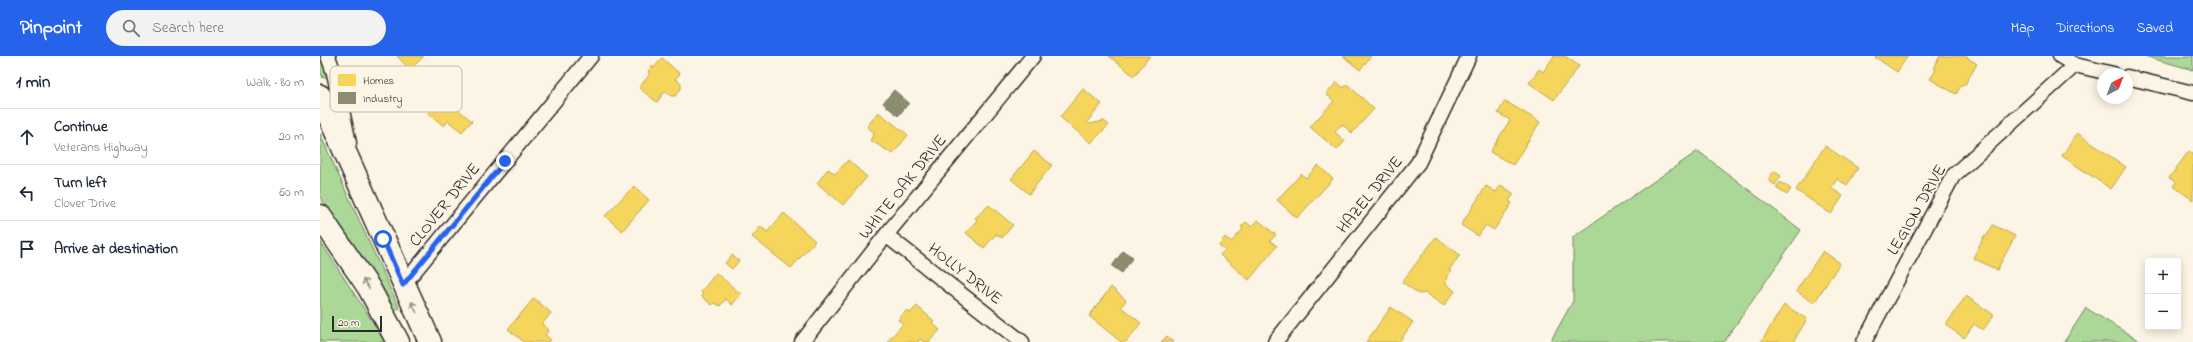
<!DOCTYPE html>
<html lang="en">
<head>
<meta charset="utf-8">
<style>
	:root { --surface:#fff; --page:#f2f2f3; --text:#1f2937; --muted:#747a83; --line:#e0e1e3; --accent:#2563eb }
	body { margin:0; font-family:"Indie Flower",sans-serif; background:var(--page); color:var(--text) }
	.controls { position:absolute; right:12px; bottom:12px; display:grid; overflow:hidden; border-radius:4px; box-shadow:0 2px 10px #0003 }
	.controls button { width:36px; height:36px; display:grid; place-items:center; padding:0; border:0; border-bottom:1px solid var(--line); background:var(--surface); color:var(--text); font:20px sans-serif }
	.compass { position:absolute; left:1777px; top:12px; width:36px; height:36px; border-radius:50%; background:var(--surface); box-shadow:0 2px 10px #0003; rotate:42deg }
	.scale { position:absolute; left:12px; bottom:10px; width:50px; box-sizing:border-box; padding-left:4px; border:2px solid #2b2b2b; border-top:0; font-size:11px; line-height:14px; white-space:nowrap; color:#2b2b2b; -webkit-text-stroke:3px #fcf5e5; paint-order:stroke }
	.stop { position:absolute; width:12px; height:12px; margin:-9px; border:3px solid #2563eb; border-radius:50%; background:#fff }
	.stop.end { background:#2563eb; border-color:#fff; box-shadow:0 1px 4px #0008 }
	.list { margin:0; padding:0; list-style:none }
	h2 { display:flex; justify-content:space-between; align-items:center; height:52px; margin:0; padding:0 16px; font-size:17px }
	h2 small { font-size:13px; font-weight:400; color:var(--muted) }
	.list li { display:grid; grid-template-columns:26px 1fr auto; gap:12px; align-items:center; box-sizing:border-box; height:56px; padding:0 16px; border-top:1px solid var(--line) }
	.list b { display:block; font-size:15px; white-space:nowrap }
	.list p { margin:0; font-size:13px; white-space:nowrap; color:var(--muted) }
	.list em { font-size:13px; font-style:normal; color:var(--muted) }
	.icon { flex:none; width:22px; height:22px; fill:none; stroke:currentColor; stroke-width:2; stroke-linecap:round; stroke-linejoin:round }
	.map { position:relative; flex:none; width:1873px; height:286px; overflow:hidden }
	header { display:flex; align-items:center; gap:24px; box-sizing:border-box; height:56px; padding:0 20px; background:var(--accent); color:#fff }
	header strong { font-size:19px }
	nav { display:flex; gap:22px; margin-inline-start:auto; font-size:14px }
	.search { width:280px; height:36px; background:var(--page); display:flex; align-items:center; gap:10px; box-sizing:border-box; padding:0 14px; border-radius:22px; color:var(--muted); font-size:15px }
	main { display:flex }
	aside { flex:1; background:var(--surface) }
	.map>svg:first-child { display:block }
</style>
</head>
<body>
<header>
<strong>Pinpoint</strong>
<div class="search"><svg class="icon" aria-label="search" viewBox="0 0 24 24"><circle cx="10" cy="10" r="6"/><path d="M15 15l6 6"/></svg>Search here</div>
<nav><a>Map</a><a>Directions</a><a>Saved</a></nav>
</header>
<main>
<aside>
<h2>1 min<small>Walk · 80 m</small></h2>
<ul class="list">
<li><svg class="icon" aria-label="ahead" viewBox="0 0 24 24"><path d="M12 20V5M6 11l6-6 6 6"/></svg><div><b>Continue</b><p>Veterans Highway</p></div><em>20 m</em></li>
<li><svg class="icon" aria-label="left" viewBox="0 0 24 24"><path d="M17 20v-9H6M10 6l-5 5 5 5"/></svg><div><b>Turn left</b><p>Clover Drive</p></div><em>60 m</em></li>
<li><svg class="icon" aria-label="arrive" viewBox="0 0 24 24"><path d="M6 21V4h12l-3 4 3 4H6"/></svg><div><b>Arrive at destination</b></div></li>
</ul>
</aside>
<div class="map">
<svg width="1873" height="286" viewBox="0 0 1873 286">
	<rect width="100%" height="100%" fill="#fcf5e5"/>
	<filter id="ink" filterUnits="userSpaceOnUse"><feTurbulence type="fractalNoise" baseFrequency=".025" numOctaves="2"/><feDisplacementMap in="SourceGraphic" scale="8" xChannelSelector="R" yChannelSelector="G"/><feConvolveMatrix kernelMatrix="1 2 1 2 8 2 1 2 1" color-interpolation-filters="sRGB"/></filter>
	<g filter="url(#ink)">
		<path fill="#acd897" stroke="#6c8261" d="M0,0h1l6,21 -4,1 -3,-7z
			M1824,0h49v14z
			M0,78l79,174 -7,4 -72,-115z
			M1378,95l103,79 -77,112h-174l23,-41v-64z
			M0,185l63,97 2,4h-65z
			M1766,252l55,34h-77z"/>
		<path fill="#f6d55c" stroke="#b9a24d" d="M77,0h27l-14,14z
			M789,0h41l-16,20z
			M1023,0h28l-11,14z
			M1234,0h11l14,10 -25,34 -25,-17 10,-14 4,3z
			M1556,0h32l-11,16 -22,-15z
			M1620,0h25l12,8 -13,22 -2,-2 -6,10 -26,-15 6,-9 -3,-2z
			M342,2l18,16 -5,5 6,4v6l-6,7h-4l-6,-5 -8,11 -18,-14 11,-14 -2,-2 4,-6 2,2z
			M1017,26l7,6 3,-4 27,25 -22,24 -10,-9 -7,8 10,9 -8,9 -27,-23 24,-26 -8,-7z
			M763,33l19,15 -15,18 3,2 14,-3 5,4 -18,18 -31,-26z
			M122,41l30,24 -10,11 -14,-11 -4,5 -16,-13z
			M1185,45l35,21 -27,43 -23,-13 20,-32 -12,-7z
			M558,56l30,23 -15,19 -23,-14 5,-7 -8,-6z
			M1757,77l49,34 -15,22 -49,-33z
			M1505,90l33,22 -11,17 -10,-6 -6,9 12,8 -12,18 -35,-24z
			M714,95l18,14 -23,29 -18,-15z
			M1869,95l4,3v46l-20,-14 3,-4 -7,-4z
			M528,104l19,17 -24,28 -26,-22 11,-14 7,5z
			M998,109l15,14 -36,39 -20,-18 24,-26 5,4z
			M1454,115l7,5 -6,9 -7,-5z
			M1460,126l11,7 -4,6 -11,-7z
			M1181,129l13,9 -5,7 3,2 -18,27 -8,-5 -8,11 -17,-11 25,-39 10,6z
			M314,130l15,14 -27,31 -17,-15z
			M669,149l24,20 -11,13 -6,-4 -12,14 -18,-15 11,-13 -2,-2z
			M464,157l31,28 -24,27 -39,-31 9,-11 6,6z
			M938,164l18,15 -6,6 7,5 -28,34 -29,-25 5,-5 -6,-5 6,-8 6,5 12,-13 -2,-2 5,-5 6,5z
			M1673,169l22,11 -18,34 -24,-12 11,-22 2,1z
			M1116,181l24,18 -11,15 2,1 -4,6 -1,7 9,7 -11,15 -19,-13 -6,1 -17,-12z
			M1503,195l17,12 -26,40 -18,-12z
			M412,199l7,6 -7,8 -7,-6z
			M396,217l25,21 -9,11 -6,-6 -6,7 -5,-3 -3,2 -11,-9 2,-2 -2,-2z
			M791,231l15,13 -5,7 20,16 -15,19h-5l-32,-26z
			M1646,240l28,19 -11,15 -9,-6 -10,14 -18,-13z
			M214,242l17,15 -9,11 7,6 -4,5 6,5 -2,2h-25l-16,-13z
			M1464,249l23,14 -14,23h-32z
			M597,250l17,15 -2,2 8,7 -11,12h-5l-4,-3 -2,3h-31l16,-18 -5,-4 9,-10 3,3z
			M1071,251l22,15 -14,20h-33z
			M847,280l7,6h-13z"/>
		<path fill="#8c8c6e" stroke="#6f6f5a" d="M574,34l15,13 -11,13 -15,-13z
			M803,195l10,6 -11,16 -10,-7z"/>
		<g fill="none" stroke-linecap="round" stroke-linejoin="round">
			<g stroke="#2b2b2b" stroke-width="17">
				<path id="minor" d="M8,0l6,17 15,70
					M1740,0l15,9 38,9
					M1807,21l66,16
					M566,179l136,107
					M83,229l188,-229
					M482,286l84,-107 147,-179
					M955,286l143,-179 51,-107
					M1544,286l89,-166 122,-111"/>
			</g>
			<g stroke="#2b2b2b" stroke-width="25">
				<path id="primary" d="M0,40l110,246"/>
			</g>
			<g stroke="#2b2b2b" stroke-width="25">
				<path id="motorway" d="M0,160l49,72 29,54"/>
			</g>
			<use href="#minor" stroke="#fcf5e5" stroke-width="14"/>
			<use href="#primary" stroke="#fcf5e5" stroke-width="22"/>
			<use href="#motorway" stroke="#fcf5e5" stroke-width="22"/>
		</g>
		<defs><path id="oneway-shaft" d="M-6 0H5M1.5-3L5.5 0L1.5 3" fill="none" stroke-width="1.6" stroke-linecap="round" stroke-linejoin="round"/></defs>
		<g stroke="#949088">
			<use href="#oneway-shaft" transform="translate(46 228) rotate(-123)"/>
			<use href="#oneway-shaft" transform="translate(94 251) rotate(-115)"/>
		</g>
	</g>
	<g fill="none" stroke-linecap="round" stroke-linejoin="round" filter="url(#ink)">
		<path stroke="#2563eb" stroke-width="5" d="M63,183l20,46 102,-124"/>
	</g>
	<g text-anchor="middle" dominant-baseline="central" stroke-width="4" stroke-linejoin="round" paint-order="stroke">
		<g font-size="17" fill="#2b2b2b" stroke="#fcf5e5">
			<text transform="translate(583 131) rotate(-51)">WHITE OAK DRIVE</text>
			<text transform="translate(1050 139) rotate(-51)">HAZEL DRIVE</text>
			<text transform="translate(125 149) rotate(-51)">CLOVER DRIVE</text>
			<text transform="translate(1597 154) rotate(-60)">LEGION DRIVE</text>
			<text transform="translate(645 218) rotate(38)">HOLLY DRIVE</text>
		</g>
	</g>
	<rect x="10" y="10" width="132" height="46" rx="6" fill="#fcf5e5" stroke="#bdb8ad" stroke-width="1"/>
	<rect x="18" y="18" width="18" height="12" fill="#f6d55c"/>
	<rect x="18" y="36" width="18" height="12" fill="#8c8c6e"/>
	<g font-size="11" fill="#2b2b2b">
		<text x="43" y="28">Homes</text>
		<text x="43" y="46">Industry</text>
	</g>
</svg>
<div class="controls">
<button>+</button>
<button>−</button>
</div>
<svg class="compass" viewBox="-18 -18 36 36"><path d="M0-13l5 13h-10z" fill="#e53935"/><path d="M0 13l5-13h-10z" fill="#747a83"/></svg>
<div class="scale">20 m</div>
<div class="stop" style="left:63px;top:183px"></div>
<div class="stop end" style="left:185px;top:105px"></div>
</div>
</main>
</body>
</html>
